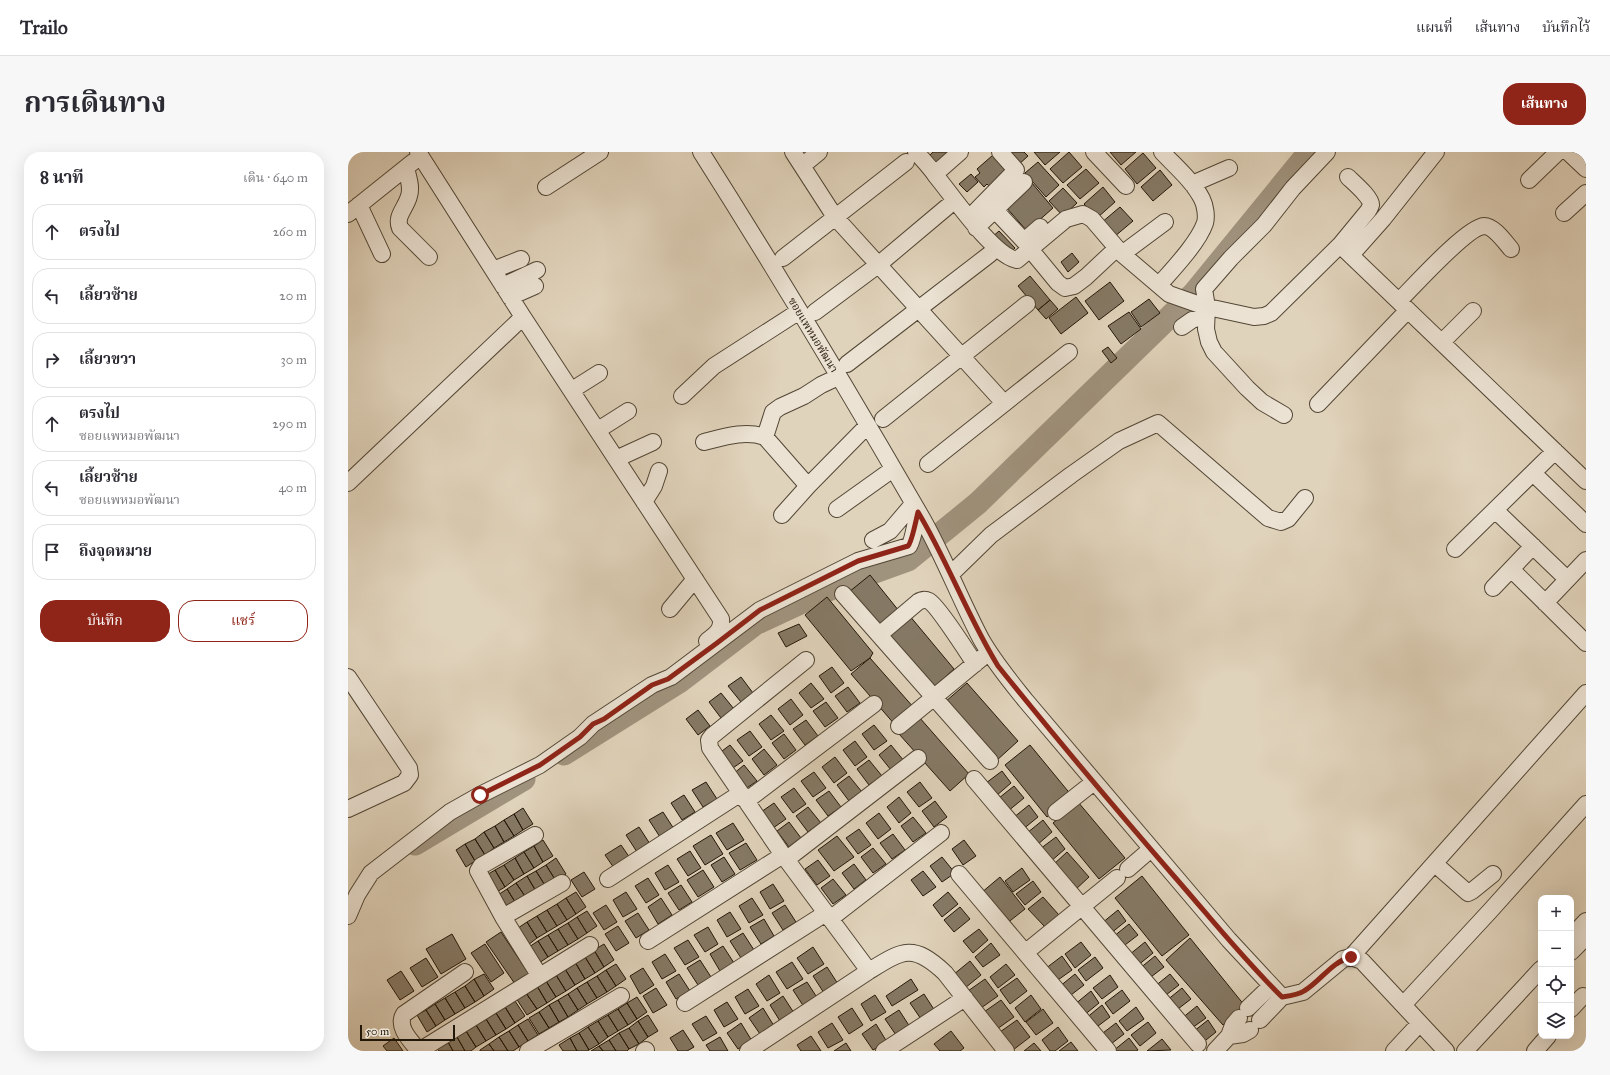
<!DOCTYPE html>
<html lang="th">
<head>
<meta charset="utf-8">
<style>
	:root { --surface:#fff; --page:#f7f7f7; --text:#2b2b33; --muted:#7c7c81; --line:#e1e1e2; --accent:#8f2418 }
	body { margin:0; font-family:"IM FELL Great Primer","Noto Serif Thai",serif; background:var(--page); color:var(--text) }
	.controls { position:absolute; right:12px; bottom:12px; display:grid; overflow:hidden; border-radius:8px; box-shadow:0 4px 16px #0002 }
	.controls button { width:36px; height:36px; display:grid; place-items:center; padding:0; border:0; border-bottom:1px solid var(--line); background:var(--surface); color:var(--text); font:20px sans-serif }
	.scale { position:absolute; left:12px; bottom:10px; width:95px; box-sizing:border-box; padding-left:4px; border:2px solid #231708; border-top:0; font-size:11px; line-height:14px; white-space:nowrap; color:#231708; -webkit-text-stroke:3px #ebe2d3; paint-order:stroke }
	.stop { position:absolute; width:12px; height:12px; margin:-9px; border:3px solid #8f2418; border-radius:50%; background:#fff }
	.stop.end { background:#8f2418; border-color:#fff; box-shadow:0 1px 4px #0008 }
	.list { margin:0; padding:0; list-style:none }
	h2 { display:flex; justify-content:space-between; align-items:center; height:52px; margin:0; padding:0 16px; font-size:17px }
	h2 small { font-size:13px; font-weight:400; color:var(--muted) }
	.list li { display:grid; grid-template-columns:26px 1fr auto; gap:12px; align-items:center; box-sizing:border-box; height:56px; margin:0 8px 8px; padding:0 8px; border:1px solid var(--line); border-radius:16px }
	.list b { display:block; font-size:15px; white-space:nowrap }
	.list p { margin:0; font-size:13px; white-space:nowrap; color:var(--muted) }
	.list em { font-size:13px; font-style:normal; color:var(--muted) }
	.actions { display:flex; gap:8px; padding:12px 16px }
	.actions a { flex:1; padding:9px 0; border:1px solid var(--accent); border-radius:16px; text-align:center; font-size:14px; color:var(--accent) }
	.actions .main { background:var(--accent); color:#fff }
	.icon { flex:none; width:22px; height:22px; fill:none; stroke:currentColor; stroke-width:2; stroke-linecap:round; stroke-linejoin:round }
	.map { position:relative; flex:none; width:1238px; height:899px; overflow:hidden; border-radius:16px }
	header { display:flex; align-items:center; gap:24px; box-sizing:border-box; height:56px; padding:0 20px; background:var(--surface); border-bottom:1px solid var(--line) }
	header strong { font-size:19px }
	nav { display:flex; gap:22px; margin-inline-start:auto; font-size:14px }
	.intro { display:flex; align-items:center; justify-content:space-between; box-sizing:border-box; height:96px; padding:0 24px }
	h1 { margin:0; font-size:28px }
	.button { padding:10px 18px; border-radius:16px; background:var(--accent); color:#fff; font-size:14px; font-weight:700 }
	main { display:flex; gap:24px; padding:0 24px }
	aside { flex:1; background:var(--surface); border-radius:16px; box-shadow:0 4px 16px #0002 }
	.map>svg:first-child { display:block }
</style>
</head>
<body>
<header>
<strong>Trailo</strong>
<nav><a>แผนที่</a><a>เส้นทาง</a><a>บันทึกไว้</a></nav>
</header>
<div class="intro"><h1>การเดินทาง</h1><a class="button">เส้นทาง</a></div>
<main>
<aside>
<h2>8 นาที<small>เดิน · 640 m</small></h2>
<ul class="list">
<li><svg class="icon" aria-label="ahead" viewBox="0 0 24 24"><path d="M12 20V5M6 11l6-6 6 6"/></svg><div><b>ตรงไป</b></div><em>260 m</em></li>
<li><svg class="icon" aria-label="left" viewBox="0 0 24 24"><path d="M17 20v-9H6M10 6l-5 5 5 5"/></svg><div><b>เลี้ยวซ้าย</b></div><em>20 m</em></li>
<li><svg class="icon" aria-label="right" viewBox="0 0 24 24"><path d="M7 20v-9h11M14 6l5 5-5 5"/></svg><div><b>เลี้ยวขวา</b></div><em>30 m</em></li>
<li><svg class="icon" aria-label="ahead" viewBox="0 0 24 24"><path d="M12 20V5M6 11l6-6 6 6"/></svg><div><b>ตรงไป</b><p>ซอยแพหมอพัฒนา</p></div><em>290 m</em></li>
<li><svg class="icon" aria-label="left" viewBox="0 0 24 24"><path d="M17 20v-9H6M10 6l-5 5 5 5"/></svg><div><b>เลี้ยวซ้าย</b><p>ซอยแพหมอพัฒนา</p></div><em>40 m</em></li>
<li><svg class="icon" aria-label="arrive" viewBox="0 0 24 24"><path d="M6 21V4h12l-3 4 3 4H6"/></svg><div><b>ถึงจุดหมาย</b></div></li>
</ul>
<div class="actions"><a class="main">บันทึก</a><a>แชร์</a></div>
</aside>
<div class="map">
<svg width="1238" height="899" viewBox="0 0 1238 899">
	<rect width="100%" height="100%" fill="#e0d3bb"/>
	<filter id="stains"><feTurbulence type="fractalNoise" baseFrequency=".005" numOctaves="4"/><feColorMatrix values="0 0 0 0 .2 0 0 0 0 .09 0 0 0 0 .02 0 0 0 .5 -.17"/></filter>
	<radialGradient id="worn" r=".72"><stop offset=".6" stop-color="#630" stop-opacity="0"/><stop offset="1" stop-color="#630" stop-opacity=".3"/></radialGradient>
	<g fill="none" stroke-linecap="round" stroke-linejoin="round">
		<path stroke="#a0937e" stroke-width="23" d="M216,602l115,-72 76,-58 84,-39 69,-25 70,-57 216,-210 115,-141
			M67,692l109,-65"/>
	</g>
	<path fill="#857965" stroke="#231708" d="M585,0h16l-13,12 -7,-8z
		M656,0h20l4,4 -11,10z
		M686,0h26l-15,13z
		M721,0l13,15 -19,16 -13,-14z
		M762,0h26l-15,13z
		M795,1l13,15 -19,16 -12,-15z
		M645,3l15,18 -17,15 -4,-4 -3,3 -9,-10 5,-4 -3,-4z
		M690,10l21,23 -13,12 -21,-24z
		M738,17l13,14 -19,16 -13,-14z
		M812,18l12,15 -19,16 -12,-14z
		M623,22l7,8 -11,10 -8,-8z
		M684,31l21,25 -26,23 -22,-25z
		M755,35l12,15 -18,16 -13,-14z
		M715,36l14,15 -14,13 -14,-15z
		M772,55l13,14 -19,16 -13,-14z
		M651,79l16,17 -8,8 -16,-18z
		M724,101l7,9 -11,10 -7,-10z
		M682,124l20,24 -12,10 -20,-24z
		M762,130l14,19 -25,19 -14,-19z
		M728,145l12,16 -27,21 -12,-16z
		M801,147l11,14 -19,14 -10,-15z
		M702,148l8,9 -12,10 -8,-9z
		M781,160l12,17 -20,15 -13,-18z
		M760,195l9,11 -6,5 -9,-12z
		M522,423l29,36 -22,17 -28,-36z
		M479,445l46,56 -3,5 -19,13 -46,-56z
		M561,463l45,54 -21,19 -46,-55z
		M451,472l8,12 -21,11 -8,-14z
		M522,506l45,51 -19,17 -45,-52z
		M484,515l12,16 -13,10 -12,-17z
		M393,525l12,16 -12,9 -13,-16z
		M463,531l13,16 -13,9 -12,-15z
		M619,531l51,58 -22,20 -51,-59z
		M500,535l12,16 -13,9 -12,-16z
		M373,541l13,16 -13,9 -12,-16z
		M443,547l12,16 -13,10 -12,-16z
		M478,550l12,16 -13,9 -12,-16z
		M350,558l12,16 -12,9 -12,-16z
		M423,563l13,16 -13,9 -12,-16z
		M571,565l50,57 -19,17 -51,-57z
		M458,568l12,16 -13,9 -12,-16z
		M526,573l13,16 -13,9 -12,-16z
		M402,579l12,16 -13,9 -12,-16z
		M436,582l12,16 -12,9 -12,-16z
		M507,589l12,16 -12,9 -12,-16z
		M382,593l13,16 -13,9 -12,-16z
		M543,593l13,16 -13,9 -12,-15z
		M682,593l42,51 -25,21 -42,-52z
		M416,597l13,16 -13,10 -12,-16z
		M487,605l12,16 -13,10 -12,-16z
		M521,608l13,16 -13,9 -12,-16z
		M396,613l13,16 -13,9 -12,-15z
		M654,619l9,12 -15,13 -10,-13z
		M466,620l12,16 -13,9 -12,-16z
		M501,624l13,16 -13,9 -12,-16z
		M358,630l11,17 -14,8 -11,-17z
		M572,630l12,16 -13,9 -12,-15z
		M666,634l10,12 -16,13 -9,-13z
		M446,636l12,16 -13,9 -12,-16z
		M481,639l12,16 -13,9 -12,-16z
		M336,643l11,17 -13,8 -11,-17z
		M551,645l12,16 -12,10 -12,-16z
		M587,649l12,16 -13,10 -12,-16z
		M730,650l47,56 -26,21 -46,-56z
		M426,651l12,16 -13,9 -12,-16z
		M681,653l9,12 -16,13 -9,-12z
		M460,655l13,16 -13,9 -12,-16z
		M175,656l10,16 -10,6 -9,-16z
		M315,660l11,17 -14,8 -11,-17z
		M531,661l12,16 -13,10 -12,-16z
		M166,662l9,16 -9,6 -10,-16z
		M565,665l13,16 -13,9 -12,-16z
		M156,668l10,16 -10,6 -9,-16z
		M695,668l9,12 -15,13 -10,-12z
		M441,670l12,16 -12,9 -12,-16z
		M385,671l11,17 -17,10 -11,-17z
		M147,674l9,16 -10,6 -10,-16z
		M291,675l11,17 -13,8 -11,-17z
		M511,677l12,16 -13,9 -12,-16z
		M136,680l10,16 -9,7 -10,-16z
		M545,682l12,16 -13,9 -12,-16z
		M363,683l12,19 -18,11 -12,-19z
		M489,684l17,21 -20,14 -16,-21z
		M708,685l9,12 -15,13 -10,-13z
		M127,687l10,16 -10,6 -10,-17z
		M195,688l10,16 -10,6 -9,-16z
		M616,688l12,16 -13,9 -11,-16z
		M398,691l11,17 -17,10 -11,-17z
		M117,692l10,17 -9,6 -10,-17z
		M273,693l9,13 -16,10 -9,-13z
		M186,694l9,16 -9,6 -10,-16z
		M525,696l13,16 -13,9 -12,-16z
		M342,699l11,17 -13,8 -11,-17z
		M176,700l10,16 -10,6 -9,-16z
		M719,700l22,25 -14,13 -22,-25z
		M376,705l11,17 -13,8 -11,-17z
		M594,705l13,16 -13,9 -12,-16z
		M167,706l9,16 -10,6 -10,-15z
		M208,706l10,16 -10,7 -10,-16z
		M470,708l12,16 -13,9 -12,-16z
		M506,712l12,16 -12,9 -12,-16z
		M156,713l10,15 -9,7 -10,-17z
		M198,713l10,16 -10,6 -10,-16z
		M320,713l11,17 -14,8 -10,-17z
		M674,716l8,12 -17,12 -8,-11z
		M147,718l10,17 -10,6 -10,-17z
		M355,718l11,17 -16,10 -11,-17z
		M188,719l10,16 -9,6 -10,-17z
		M575,719l13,16 -13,9 -12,-16z
		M236,720l11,17 -13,8 -11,-17z
		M179,724l10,17 -10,6 -11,-16z
		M794,724l47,59 -27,21 -47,-58z
		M652,725l25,32 -19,15 -25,-31z
		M300,726l11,17 -13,8 -11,-17z
		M485,727l13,16 -13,9 -12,-16z
		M685,729l8,11 -16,13 -9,-11z
		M168,731l11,16 -10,6 -10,-16z
		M425,732l11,17 -14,8 -10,-17z
		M333,733l11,17 -13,8 -11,-17z
		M159,737l10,16 -10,6 -9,-16z
		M228,740l10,15 -10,7 -10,-16z
		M278,740l11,17 -14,8 -10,-17z
		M600,740l10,12 -16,13 -9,-12z
		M695,745l16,18 -14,12 -17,-18z
		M218,746l10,16 -9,6 -10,-16z
		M313,746l11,17 -14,9 -10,-17z
		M404,746l11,17 -14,8 -10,-17z
		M209,752l10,16 -10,6 -10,-16z
		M258,753l11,17 -13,8 -11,-17z
		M437,753l11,17 -13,8 -11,-17z
		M612,755l10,12 -16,13 -10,-12z
		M199,758l10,16 -10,6 -10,-16z
		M770,758l8,11 -16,13 -8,-11z
		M239,759l10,15 -10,7 -10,-16z
		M382,760l11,17 -14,8 -10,-17z
		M290,761l11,17 -13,8 -11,-17z
		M189,764l10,16 -10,6 -10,-16z
		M229,765l10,16 -9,6 -10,-16z
		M416,767l10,17 -13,8 -11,-17z
		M179,770l10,16 -9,7 -10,-17z
		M220,771l10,16 -10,6 -10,-16z
		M781,772l9,11 -17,13 -8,-11z
		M270,774l11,17 -13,8 -11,-17z
		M360,775l10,17 -13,8 -11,-17z
		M210,777l10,16 -10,6 -10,-16z
		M631,777l9,11 -15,13 -10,-12z
		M153,780l28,42 -14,10 -29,-42z
		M395,781l11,17 -13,8 -11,-17z
		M104,782l14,25 -25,15 -15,-25z
		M200,783l10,16 -10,6 -10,-16z
		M842,786l55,68 -22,19 -57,-65z
		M340,788l11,17 -14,8 -11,-17z
		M190,789l10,16 -9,6 -10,-16z
		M733,790l10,13 -16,13 -10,-14z
		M797,790l8,11 -16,13 -8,-11z
		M643,791l9,12 -17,12 -8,-10z
		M137,792l19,29 -13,9 -20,-29z
		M256,792l10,16 -10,7 -10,-17z
		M375,794l11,17 -14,8 -10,-17z
		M465,795l11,17 -16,10 -11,-16z
		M246,798l10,17 -9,6 -10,-16z
		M317,802l11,17 -14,8 -10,-17z
		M714,804l10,14 -17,12 -10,-13z
		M807,804l9,11 -17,13 -8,-11z
		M237,805l10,16 -10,6 -10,-17z
		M747,805l8,11 -17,13 -8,-11z
		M78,806l12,19 -16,10 -12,-19z
		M352,808l11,17 -13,8 -11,-17z
		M622,809l11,14 -16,13 -12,-13z
		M227,810l10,17 -10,6 -10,-16z
		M444,810l11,17 -16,10 -11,-17z
		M268,812l10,15 -10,7 -10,-16z
		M658,812l9,11 -17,13 -8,-11z
		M479,815l11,17 -14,9 -11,-17z
		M295,816l11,17 -14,9 -10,-18z
		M217,817l10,16 -9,6 -10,-16z
		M258,818l10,16 -9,6 -10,-16z
		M53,819l13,20 -14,9 -13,-20z
		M136,822l10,15 -10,7 -10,-17z
		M331,822l11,17 -14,8 -10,-17z
		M727,822l9,11 -17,13 -8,-11z
		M822,822l9,11 -17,13 -8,-11z
		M208,823l10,16 -10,6 -10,-16z
		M421,823l11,18 -13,8 -11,-17z
		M762,823l8,12 -16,12 -9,-11z
		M249,824l10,16 -10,6 -10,-16z
		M669,826l10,13 -17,13 -10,-14z
		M126,827l10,17 -9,6 -10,-16z
		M563,827l7,11 -26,16 -6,-10z
		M637,827l13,17 -17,12 -13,-17z
		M198,829l10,16 -9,6 -10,-17z
		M239,830l10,16 -10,6 -10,-16z
		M459,830l11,17 -14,8 -11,-17z
		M117,834l10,16 -10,6 -10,-16z
		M189,834l10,17 -10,6 -11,-16z
		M229,836l10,16 -9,6 -10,-16z
		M308,836l11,17 -14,8 -10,-17z
		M834,836l9,11 -17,13 -8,-11z
		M400,837l11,17 -14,8 -10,-17z
		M774,838l8,11 -17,13 -8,-11z
		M743,839l8,12 -16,13 -9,-11z
		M107,840l10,16 -10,6 -10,-16z
		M178,841l11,16 -10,6 -11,-17z
		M220,842l10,16 -10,7 -10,-17z
		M576,842l11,17 -14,8 -11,-16z
		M527,843l11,17 -15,9 -10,-17z
		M683,843l10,14 -16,13 -10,-14z
		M435,844l11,17 -14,8 -10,-16z
		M289,845l10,15 -10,7 -10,-16z
		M97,846l10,16 -10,6 -10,-16z
		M210,848l10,17 -9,5 -10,-17z
		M653,848l13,17 -17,12 -13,-17z
		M167,849l10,15 -10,7 -10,-16z
		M379,850l11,17 -14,8 -10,-17z
		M279,851l10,16 -9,6 -10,-16z
		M87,852l10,16 -9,6 -10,-16z
		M201,853l10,17 -10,6 -10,-16z
		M754,853l8,12 -16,12 -9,-10z
		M849,854l9,12 -17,12 -8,-11z
		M157,855l10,16 -9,6 -10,-16z
		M788,855l8,12 -17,12 -8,-10z
		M415,856l11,18 -14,8 -11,-16z
		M504,856l11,17 -14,9 -11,-17z
		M270,857l10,16 -10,6 -10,-16z
		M695,857l10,14 -17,12 -10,-13z
		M78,858l10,16 -9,6 -10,-17z
		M551,858l11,17 -14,8 -11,-16z
		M191,860l10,16 -10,6 -10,-16z
		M148,861l10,16 -10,6 -10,-16z
		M260,863l10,16 -10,6 -10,-16z
		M300,863l10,16 -10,6 -10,-16z
		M358,864l11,17 -14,8 -11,-17z
		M138,867l10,16 -10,6 -10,-16z
		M180,867l10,16 -10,6 -10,-16z
		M669,868l13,17 -17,13 -13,-18z
		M860,868l8,12 -15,12 -8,-12z
		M250,869l10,16 -9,7 -11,-17z
		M290,869l10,16 -9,7 -10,-16z
		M800,870l8,11 -16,13 -9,-11z
		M393,871l11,18 -14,8 -11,-16z
		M484,871l11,17 -15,8 -10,-16z
		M768,871l8,11 -17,13 -8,-11z
		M528,872l11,18 -14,8 -11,-16z
		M128,873l10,16 -10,6 -10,-16z
		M170,873l10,16 -9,6 -10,-16z
		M240,875l11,17 -10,6 -10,-17z
		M710,875l10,14 -13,10h-5l-8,-11z
		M281,876l10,16 -10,5 -10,-16z
		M335,878l11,17 -7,4h-9l-8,-13z
		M118,879l10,16 -5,4h-6l-8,-14z
		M161,879l10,16 -6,4h-5l-9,-14z
		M603,879l13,17 -4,3h-20l-6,-7z
		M231,881l10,17 -2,1h-10l-7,-13z
		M271,881l10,16 -2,2h-11l-7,-11z
		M463,884l10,15h-20l-4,-6z
		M109,885l8,14h-12l-5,-9z
		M151,885l9,14h-14l-5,-7z
		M372,885l8,14h-18l-4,-6z
		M46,886l9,13h-16l-4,-5z
		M222,886l7,13h-14l-4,-6z
		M781,886l9,12 -2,1h-23z
		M814,887l9,11 -24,1z
		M261,888l7,11h-13l-4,-5z
		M100,890l5,9h-14l-2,-2z
		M723,890l7,9h-19z
		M498,891l5,8h-17z
		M686,891l7,8h-17z
		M141,892l5,7h-14v-1z
		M251,894l4,5h-12z"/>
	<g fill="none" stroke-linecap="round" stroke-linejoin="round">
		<g stroke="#524635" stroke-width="18">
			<path id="minor" d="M70,0l105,165 198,302c1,11 -5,15 -14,22
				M353,0c76,120 150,243 221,366 22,39 38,81 59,121 13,23 29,42 45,62l203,239 53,57 21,-5 40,-33 8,-2 11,4 84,90
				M445,0l42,65 169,186
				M568,0c7,8 14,15 20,24 16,19 57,80 81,84l49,-41 17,-5 9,5 30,35 47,40 34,12 51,11 10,-1 7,-3 69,-68 246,236
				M746,0l32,34
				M1220,0l18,17
				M454,14l17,-14
				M58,16c2,9 6,19 3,28 -3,12 -14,20 -9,32l29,29
				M587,22l25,-22
				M1181,28l29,-28
				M844,32l37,-16
				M198,35l54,-35
				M11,53l23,49
				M647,58l29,31 16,-14
				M1216,61l22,-20
				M0,62l65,-52
				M621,66l47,-48 -16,-18
				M628,76l48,-46
				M992,93l28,-34c0,0 3,-5 3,-6 1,-7 -18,-23 -23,-28
				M682,97l28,34 7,5 9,-2 12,-9 31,-29
				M774,102l43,-32
				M1003,103l32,-36 53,-67
				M435,106l123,-96
				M145,118l28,-11
				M811,133c14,-16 39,-42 46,-62 2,-7 0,-18 -3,-24 -9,-18 -27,-33 -40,-47
				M155,134l34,-16
				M162,145l25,-11
				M1051,149c14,-14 68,-74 85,-75 10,0 21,16 27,23
				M467,160l63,-47 69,-58
				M834,175l10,-7 14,-5
				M1094,190l31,-31
				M499,212l143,-110
				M224,238l27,-17
				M334,244l32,-30 84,-54
				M970,252l90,-94
				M936,263l-22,-13 -15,-14 -33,-36 -5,-10 -3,-13 1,-22 -3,-18 27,-31 33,-33 29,-37 34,-36
				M535,267l144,-115
				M250,278l30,-19
				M417,285l8,-25 7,-5 24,-11 17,-11 17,-8
				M356,290c20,-5 41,-12 61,-5l43,49 59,-60
				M268,307l37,-17
				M580,312l141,-112
				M1185,321l53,51
				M0,331l175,-166
				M296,350l10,-16 5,-15
				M489,357l56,-40
				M1147,358l72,69
				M434,363l26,-29
				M525,388l17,-9 23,-27
				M1107,397l100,-98
				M1163,417l75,74
				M603,422l40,-39 80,-60 48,-34 39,-18 110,95 13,4 7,-3 17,-21
				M1145,436l40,-42
				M495,442l147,167
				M1197,451l41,-43
				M322,457l25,-30
				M531,483l39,-33c3,-2 7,-3 11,-1 8,4 39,52 46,63
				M458,508l-94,76 -3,4 1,8 73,107 86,116c34,-21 44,-28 76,2l61,78
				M0,525l61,91 1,7 -6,8 -56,26
				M551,574l84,-69
				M626,627l224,265
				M398,649l128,-97
				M708,660l38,-30
				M187,683l-54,31 -3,5 25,46 36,58
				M439,707l131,-101
				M1087,712l33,29 4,-2 21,-17
				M780,717l23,-20
				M611,722l149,177
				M260,727l133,-86
				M0,764l9,-21 14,-22 79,-61 30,-17 60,-30 40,-28 13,-13 59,-39 19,-8 89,-67 98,-49 51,-15c4,-5 7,-26 9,-34
				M155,765l59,-34
				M482,767l111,-86
				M1223,785l15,-16
				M300,789l135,-86
				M678,800l91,-74
				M1223,800l15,-15
				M1003,805l235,-264
				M337,851l141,-90
				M1055,853l87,-94 96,-107
				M900,856l23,-22
				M1223,857l12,-13
				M912,868l22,-23
				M881,884l14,-2 7,-4
				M71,899l171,-106
				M71,899c-8,-10 -23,-24 -15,-37l61,-42
				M180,899l93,-55
				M296,899l2,-1
				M400,899l121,-80
				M536,899l81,-53
				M867,899l14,-15 4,-11 6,-7
				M1046,899l26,-28
				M1117,899l76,-82
				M1187,899l13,-15"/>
		</g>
		<use href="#minor" stroke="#ebe2d3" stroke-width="16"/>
	</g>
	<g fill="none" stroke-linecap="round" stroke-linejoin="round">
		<path stroke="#8f2418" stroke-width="5" d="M132,643l60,-30 40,-28 13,-13 11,-5 48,-34 16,-6 49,-36 43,-33 98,-49 50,-15c4,-4 8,-26 10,-34 30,50 50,105 80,154 57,71 116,141 175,209 36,41 70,84 109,122 7,-1 16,-2 22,-6 17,-10 27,-29 47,-34"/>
	</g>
	<g text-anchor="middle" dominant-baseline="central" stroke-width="4" stroke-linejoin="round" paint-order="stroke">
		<g font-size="11" fill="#231708" stroke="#ebe2d3">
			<text transform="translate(465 183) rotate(59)">ซอยแพหมอพัฒนา</text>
		</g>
	</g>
	<rect width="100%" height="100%" filter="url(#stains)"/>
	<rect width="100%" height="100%" fill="url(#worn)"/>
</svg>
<div class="controls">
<button>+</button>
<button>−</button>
<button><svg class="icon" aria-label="locate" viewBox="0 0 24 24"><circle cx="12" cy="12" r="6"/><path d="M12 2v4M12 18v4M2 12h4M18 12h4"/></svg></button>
<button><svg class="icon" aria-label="layers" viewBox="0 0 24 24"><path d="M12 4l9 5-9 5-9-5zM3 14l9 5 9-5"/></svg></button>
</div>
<div class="scale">50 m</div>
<div class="stop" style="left:132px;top:643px"></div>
<div class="stop end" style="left:1003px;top:805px"></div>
</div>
</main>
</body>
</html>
